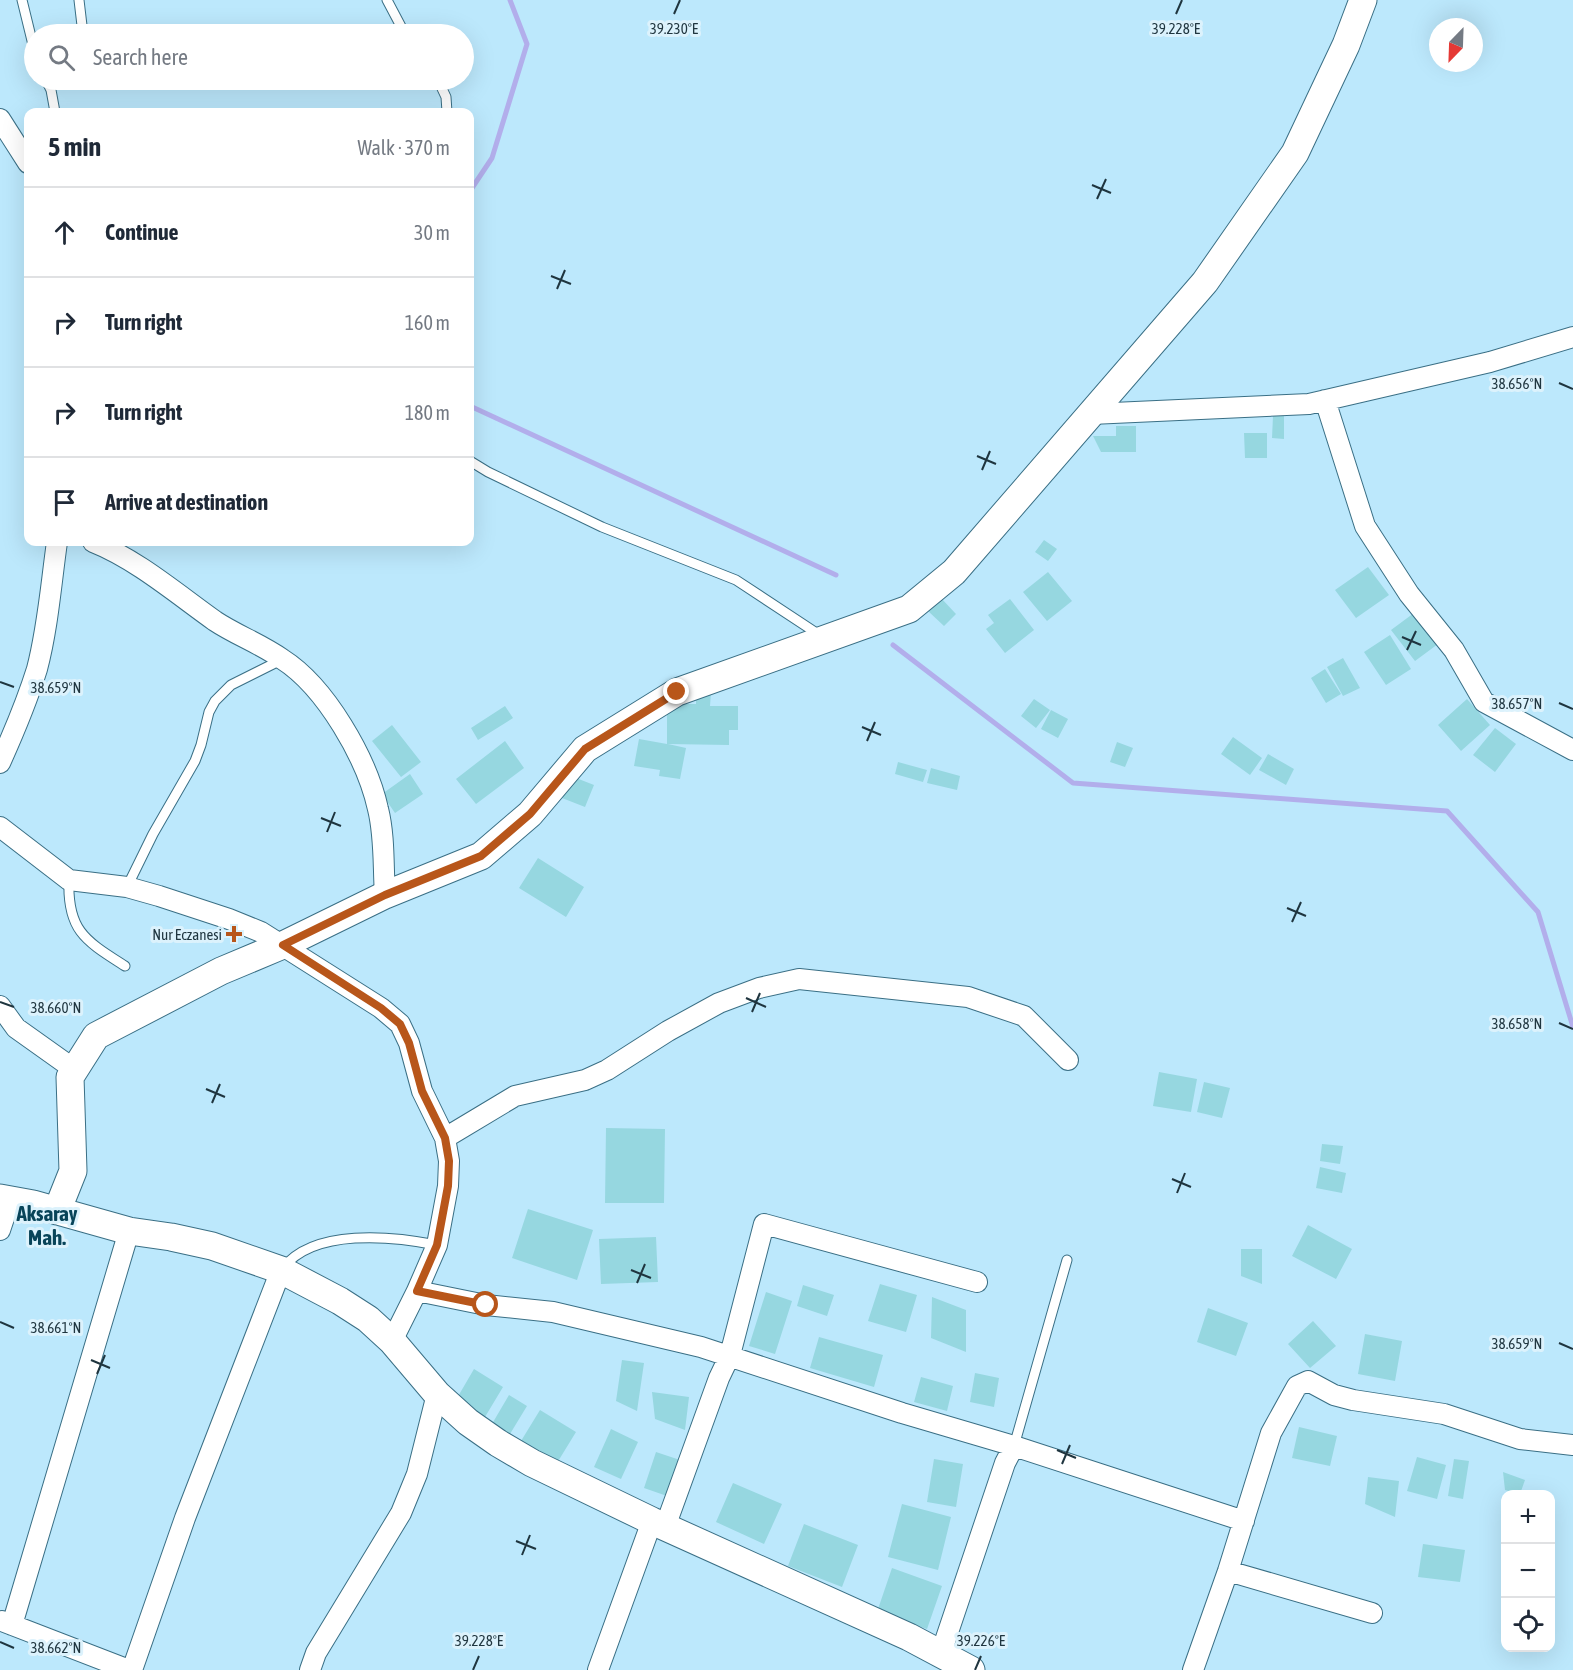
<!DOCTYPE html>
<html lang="en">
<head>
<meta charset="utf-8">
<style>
	:root { --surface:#fff; --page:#f6f6f7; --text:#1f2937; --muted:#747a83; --line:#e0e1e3 }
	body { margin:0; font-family:"Asap Condensed",sans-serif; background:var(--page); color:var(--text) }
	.controls { position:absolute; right:18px; bottom:18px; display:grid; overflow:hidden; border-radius:12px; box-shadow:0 6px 24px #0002 }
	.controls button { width:54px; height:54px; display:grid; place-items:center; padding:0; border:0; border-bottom:2px solid var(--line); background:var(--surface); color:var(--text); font:30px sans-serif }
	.compass { position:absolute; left:1429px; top:18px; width:54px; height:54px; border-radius:50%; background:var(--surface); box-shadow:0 6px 24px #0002; rotate:203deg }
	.stop { position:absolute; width:18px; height:18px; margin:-14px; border:4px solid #b8561a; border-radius:50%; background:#fff }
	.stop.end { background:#b8561a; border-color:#fff; box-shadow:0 2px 6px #0008 }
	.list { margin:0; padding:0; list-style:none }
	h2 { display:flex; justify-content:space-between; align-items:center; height:78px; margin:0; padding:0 24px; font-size:26px }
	h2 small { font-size:20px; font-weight:400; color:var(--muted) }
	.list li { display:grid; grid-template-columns:39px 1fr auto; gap:18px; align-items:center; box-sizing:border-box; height:90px; padding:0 24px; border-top:2px solid var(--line) }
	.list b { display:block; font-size:22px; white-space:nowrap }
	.list em { font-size:20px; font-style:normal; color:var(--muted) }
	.icon { flex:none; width:33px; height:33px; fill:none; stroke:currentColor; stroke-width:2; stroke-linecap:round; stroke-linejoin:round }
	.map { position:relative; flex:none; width:1573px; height:1670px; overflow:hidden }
	.search { position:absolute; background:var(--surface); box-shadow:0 6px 24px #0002; left:24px; top:24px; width:450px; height:66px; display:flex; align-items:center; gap:15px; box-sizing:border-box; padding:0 21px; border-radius:33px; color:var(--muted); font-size:22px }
	.panel { position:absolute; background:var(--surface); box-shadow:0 6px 24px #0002; left:24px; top:108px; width:450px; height:438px; border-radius:12px }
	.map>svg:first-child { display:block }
</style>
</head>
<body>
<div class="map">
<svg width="1573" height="1670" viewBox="0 0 1573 1670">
	<rect width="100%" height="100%" fill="#bce8fc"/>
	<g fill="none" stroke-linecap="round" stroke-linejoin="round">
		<path stroke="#b2aeeb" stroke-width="5" d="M470,191l22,-33 35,-114 -17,-44
			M470,406l366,169
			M893,645l180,138 374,28 91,101 35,115"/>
	</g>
	<path fill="#96d7e0" d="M1273,416h11v23l-12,-1z
		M1116,426h20v26h-35l-8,-16h23z
		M1244,433h23v25h-22z
		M1044,540l13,9 -9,12 -13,-9z
		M1368,567l21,28 -33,23 -21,-28z
		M1048,572l24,29 -25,20 -24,-29z
		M941,598l15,16 -12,12 -16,-15z
		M1010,599l24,31 -29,23 -19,-24 8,-6 -6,-8z
		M1414,613l24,31 -23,17 -24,-31z
		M1390,635l21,34 -25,16 -22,-33z
		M1343,658l17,30 -17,8 -16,-29z
		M1325,669l16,25 -15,9 -15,-25z
		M711,692l-1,14h28v24h-9v15l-61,-1 18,4 -6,31 -21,-3 1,-6 -26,-4 5,-27 28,5v-33h7v-7h22v-6z
		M1034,699l16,11 -14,18 -15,-12z
		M1467,699l23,26 -29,26 -23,-26z
		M505,706l8,12 -35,22 -7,-12z
		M1051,710l17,9 -10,19 -17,-9z
		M392,725l29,37 -20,15 -29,-36z
		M1495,728l21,16 -21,28 -22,-17z
		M1233,737l29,21 -12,17 -29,-21z
		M505,741l19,27 -48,36 -20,-25z
		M1117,742l16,6 -8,19 -15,-5z
		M1268,754l26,15 -8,16 -27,-15z
		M898,762l29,8 -4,12 -28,-8z
		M931,768l29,8 -3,14 -30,-7z
		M410,774l13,20 -28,19 -13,-19z
		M571,776l23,9 -9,22 -23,-9z
		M538,858l46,29 -18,30 -47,-29z
		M1159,1072l38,7 -6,33 -38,-6z
		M1204,1082l26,6 -8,30 -25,-6z
		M606,1128l59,1 -1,74h-59z
		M1322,1144l21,2 -3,18 -20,-3z
		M1320,1167l26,6 -4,20 -26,-5z
		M528,1209l65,21 -16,50 -65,-22z
		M1308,1225l44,24 -16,30 -44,-23z
		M656,1237l2,45 -57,2 -2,-45z
		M1241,1249h21v35l-21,-8z
		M880,1284l37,11 -11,37 -38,-11z
		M803,1285l31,10 -7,21 -30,-10z
		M766,1292l26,9 -17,53 -26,-8z
		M932,1297l34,13v42l-35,-14z
		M1208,1308l40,15 -12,33 -39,-14z
		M1313,1321l23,25 -26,22 -22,-24z
		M1365,1334l37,7 -7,40 -37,-7z
		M819,1337l64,18 -9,32 -64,-19z
		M622,1360l22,3 -7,48 -21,-10z
		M474,1369l29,18 -21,35 -29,-17z
		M975,1373l24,5 -5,29 -24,-5z
		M921,1377l32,9 -6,25 -33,-9z
		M652,1392l37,5 -4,33 -30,-11z
		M509,1395l18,11 -20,33 -18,-10z
		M540,1410l36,22 -19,31 -36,-22z
		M1299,1427l38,9 -7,30 -38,-8z
		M611,1429l27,13 -17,37 -27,-12z
		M656,1452l24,8 -13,36 -23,-8z
		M1417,1457l29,8 -9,34 -30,-8z
		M934,1459l29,5 -7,43 -29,-5z
		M1454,1459l15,2 -6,38 -15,-3z
		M1503,1472l22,8 -5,14 -15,-4z
		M1368,1477l31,4 -4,36 -30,-13z
		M733,1483l49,21 -18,40 -48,-22z
		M902,1504l49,13 -13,53 -50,-13z
		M804,1524l54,21 -16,42 -54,-21z
		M1423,1544l42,6 -5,32 -42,-5z
		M892,1568l50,18 -15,43 -50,-17z"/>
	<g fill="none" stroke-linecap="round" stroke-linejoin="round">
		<g stroke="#3a6f85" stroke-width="11">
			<path id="lane" d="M22,0l12,49
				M79,0l4,34
				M387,0l18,34
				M46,80l5,10 4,22
				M438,80l8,17 1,15
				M470,461l18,11 114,55 134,53 85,56
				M69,880c-2,51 17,61 56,86
				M127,887l26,-53 42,-73 6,-16 8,-33 6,-11 16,-16 50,-25
				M283,1268c31,-40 109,-32 154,-23
				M1014,1446l53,-186"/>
		</g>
		<g stroke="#3a6f85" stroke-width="22">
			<path id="street" d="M0,119l28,44
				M1325,400l40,126 44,68 45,56 30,52 89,48
				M1091,414l218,-10 181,-42 83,-25
				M93,542c43,17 84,52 122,79 21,14 46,23 67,38 44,28 85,100 96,150 7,28 5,58 7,86
				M0,763c14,-31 27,-62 37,-94 11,-42 14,-85 20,-127
				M0,827l69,53 58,7 32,9 70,23 32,13 120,76 19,16 9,19 13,48 23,47 4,23 -1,25 -11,59 -20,46
				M0,1006l16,22 59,42
				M445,1138l70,-42 70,-16 22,-10 61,-39 51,-28 40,-15 40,-9 169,18 56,19 44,44
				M0,1230l10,-30
				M392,1341l25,-50 69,14 67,7 148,35 201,66 112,33 -9,17 -64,190
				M1014,1446l230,75
				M665,1527l54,-149 11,-23 34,-131 213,58
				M1228,1571l144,42
				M2,1621l127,49
				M12,1625l117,-394
				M132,1670l53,-152 96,-248
				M310,1670l6,-17 85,-140 16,-39 20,-80
				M598,1670l54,-149
				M1193,1670l35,-99 43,-138 26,-47 11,-5 26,14 19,5 91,14 76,25 53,6"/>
		</g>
		<g stroke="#3a6f85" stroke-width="29">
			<path id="secondary" d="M0,1198l33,6 96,27 42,6 41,9 69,24 59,31 28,18 24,22 45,53 31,28 30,21 34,20 120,58 257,116 62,33
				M57,1211l16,-40 -3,-94 26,-41 125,-65 62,-26 102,-50 96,-39 49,-42 55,-65 92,-57 232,-83 45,-37 251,-290 90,-129 51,-108 17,-45"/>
		</g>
		<use href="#lane" stroke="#fff" stroke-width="9"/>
		<use href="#street" stroke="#fff" stroke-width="20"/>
		<use href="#secondary" stroke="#fff" stroke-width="27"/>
	</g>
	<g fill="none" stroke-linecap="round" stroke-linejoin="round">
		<path stroke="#b8561a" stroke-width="8" d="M486,1305l-69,-14 20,-46 11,-59 1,-25 -4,-23 -23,-47 -13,-48 -9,-19 -19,-16 -98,-63 102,-50 96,-39 49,-42 55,-65 92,-57"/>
	</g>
	<path fill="none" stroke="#1f353f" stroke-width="2" d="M674,14l6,-14M1176,14l6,-14M1092,185l19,8M1097,199l9,-20M551,276l20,8M557,289l8,-19M1559,383l14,6M977,456l19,8M982,470l8,-19M1402,637l19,8M1407,650l9,-19M0,682l14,5M1559,703l14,6M862,727l19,8M867,741l8,-19M321,818l20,8M327,832l8,-20M1287,908l19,8M1292,922l9,-20M746,998l20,9M0,1002l14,5M752,1012l8,-19M1559,1023l14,6M206,1089l19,8M212,1103l8,-19M1172,1179l19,8M1177,1193l8,-20M631,1270l20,8M637,1283l8,-19M0,1322l14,6M1559,1343l14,6M91,1360l19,8M97,1374l8,-19M1057,1450l19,8M1062,1464l8,-19M516,1541l20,8M522,1555l8,-20M0,1642l14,6M473,1670l6,-14M975,1670l6,-14"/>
	<path fill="#b8561a" stroke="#dcf2fc" stroke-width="2" d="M231 925h6v6h6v6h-6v6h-6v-6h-6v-6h6z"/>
	<g text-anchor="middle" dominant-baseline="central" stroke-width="6" stroke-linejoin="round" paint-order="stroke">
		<g font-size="15" fill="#1f353f" stroke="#dcf2fc" text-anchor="end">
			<text x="222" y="934">Nur Eczanesi</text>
		</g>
		<g font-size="21" font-weight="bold" fill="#084459" stroke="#dcf2fc">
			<text x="47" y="1213">Aksaray<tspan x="47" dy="24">Mah.</tspan></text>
		</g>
	</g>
	<g font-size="15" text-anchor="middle" fill="#1f353f" stroke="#dcf2fc" stroke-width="6" stroke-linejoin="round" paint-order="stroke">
		<text x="1176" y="34">39.228°E</text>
		<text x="674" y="34">39.230°E</text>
		<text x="1517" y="389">38.656°N</text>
		<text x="56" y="693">38.659°N</text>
		<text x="1517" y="709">38.657°N</text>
		<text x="56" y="1013">38.660°N</text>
		<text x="1517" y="1029">38.658°N</text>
		<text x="56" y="1333">38.661°N</text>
		<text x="1517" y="1349">38.659°N</text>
		<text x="479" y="1646">39.228°E</text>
		<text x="981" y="1646">39.226°E</text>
		<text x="56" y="1653">38.662°N</text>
	</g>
</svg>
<div class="controls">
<button>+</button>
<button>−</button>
<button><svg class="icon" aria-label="locate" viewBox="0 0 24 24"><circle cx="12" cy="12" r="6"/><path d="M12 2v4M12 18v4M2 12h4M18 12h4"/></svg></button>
</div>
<svg class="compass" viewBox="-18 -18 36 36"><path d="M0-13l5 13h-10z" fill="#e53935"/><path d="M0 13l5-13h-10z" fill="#747a83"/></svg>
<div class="stop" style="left:486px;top:1305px"></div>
<div class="stop end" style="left:677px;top:692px"></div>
<div class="search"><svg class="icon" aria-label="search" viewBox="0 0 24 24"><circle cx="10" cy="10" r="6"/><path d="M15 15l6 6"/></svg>Search here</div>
<section class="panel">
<h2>5 min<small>Walk · 370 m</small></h2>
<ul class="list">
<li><svg class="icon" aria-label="ahead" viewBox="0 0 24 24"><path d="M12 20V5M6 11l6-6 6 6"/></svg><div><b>Continue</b></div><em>30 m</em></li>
<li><svg class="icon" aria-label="right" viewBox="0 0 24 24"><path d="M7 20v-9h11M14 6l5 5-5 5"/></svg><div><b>Turn right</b></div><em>160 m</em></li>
<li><svg class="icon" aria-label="right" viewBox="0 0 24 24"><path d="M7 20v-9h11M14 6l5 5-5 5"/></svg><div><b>Turn right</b></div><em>180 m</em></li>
<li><svg class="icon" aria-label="arrive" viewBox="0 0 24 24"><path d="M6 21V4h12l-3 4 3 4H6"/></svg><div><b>Arrive at destination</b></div></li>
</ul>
</section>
</div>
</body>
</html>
